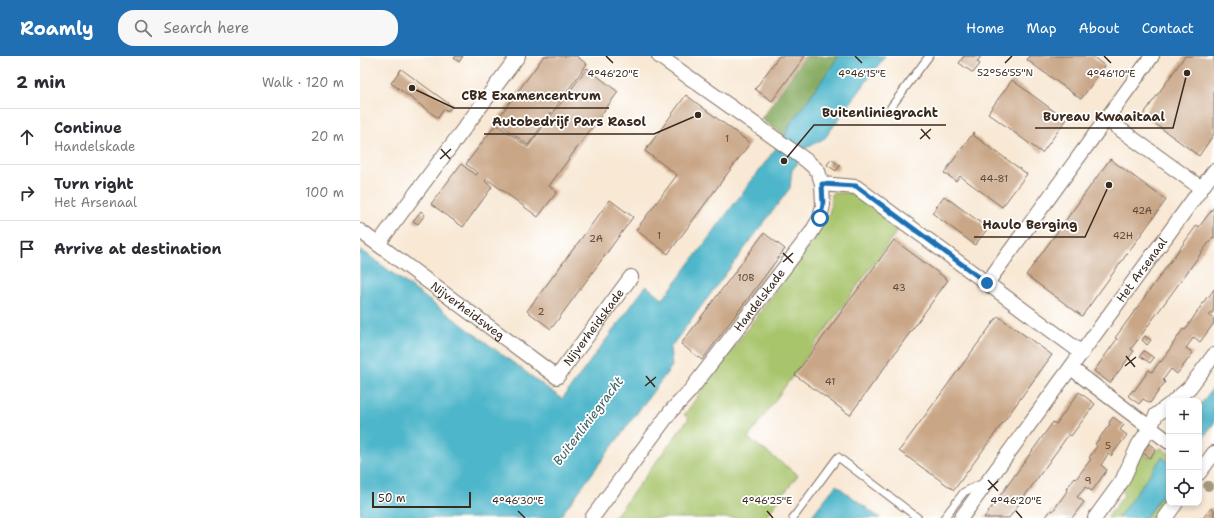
<!DOCTYPE html>
<html lang="en">
<head>
<meta charset="utf-8">
<style>
	:root { --surface:#fff; --page:#f7f7f7; --text:#2b2b33; --muted:#7c7c81; --line:#e1e1e2; --accent:#1f6fb2 }
	body { margin:0; font-family:"Shantell Sans",sans-serif; background:var(--page); color:var(--text) }
	.controls { position:absolute; right:12px; bottom:12px; display:grid; overflow:hidden; border-radius:8px; box-shadow:0 2px 6px #0003 }
	.controls button { width:36px; height:36px; display:grid; place-items:center; padding:0; border:0; border-bottom:1px solid var(--line); background:var(--surface); color:var(--text); font:20px sans-serif }
	.scale { position:absolute; left:12px; bottom:10px; width:99px; box-sizing:border-box; padding-left:4px; border:2px solid #3b2a1e; border-top:0; font-size:11px; line-height:14px; white-space:nowrap; color:#3b2a1e; -webkit-text-stroke:3px #fff; paint-order:stroke }
	.stop { position:absolute; width:12px; height:12px; margin:-9px; border:3px solid #1f6fb2; border-radius:50%; background:#fff }
	.stop.end { background:#1f6fb2; border-color:#fff; box-shadow:0 1px 4px #0008 }
	.list { margin:0; padding:0; list-style:none }
	h2 { display:flex; justify-content:space-between; align-items:center; height:52px; margin:0; padding:0 16px; font-size:17px }
	h2 small { font-size:13px; font-weight:400; color:var(--muted) }
	.list li { display:grid; grid-template-columns:26px 1fr auto; gap:12px; align-items:center; box-sizing:border-box; height:56px; padding:0 16px; border-top:1px solid var(--line) }
	.list b { display:block; font-size:15px; white-space:nowrap }
	.list p { margin:0; font-size:13px; white-space:nowrap; color:var(--muted) }
	.list em { font-size:13px; font-style:normal; color:var(--muted) }
	.icon { flex:none; width:22px; height:22px; fill:none; stroke:currentColor; stroke-width:2; stroke-linecap:round; stroke-linejoin:round }
	.map { position:relative; flex:none; width:854px; height:462px; overflow:hidden }
	header { display:flex; align-items:center; gap:24px; box-sizing:border-box; height:56px; padding:0 20px; background:var(--accent); color:#fff }
	header strong { font-size:19px }
	nav { display:flex; gap:22px; margin-inline-start:auto; font-size:14px }
	.search { width:280px; height:36px; background:var(--page); display:flex; align-items:center; gap:10px; box-sizing:border-box; padding:0 14px; border-radius:16px; color:var(--muted); font-size:15px }
	main { display:flex }
	aside { flex:1; background:var(--surface) }
	.map>svg:first-child { display:block }
</style>
</head>
<body>
<header>
<strong>Roamly</strong>
<div class="search"><svg class="icon" aria-label="search" viewBox="0 0 24 24"><circle cx="10" cy="10" r="6"/><path d="M15 15l6 6"/></svg>Search here</div>
<nav><a>Home</a><a>Map</a><a>About</a><a>Contact</a></nav>
</header>
<main>
<aside>
<h2>2 min<small>Walk · 120 m</small></h2>
<ul class="list">
<li><svg class="icon" aria-label="ahead" viewBox="0 0 24 24"><path d="M12 20V5M6 11l6-6 6 6"/></svg><div><b>Continue</b><p>Handelskade</p></div><em>20 m</em></li>
<li><svg class="icon" aria-label="right" viewBox="0 0 24 24"><path d="M7 20v-9h11M14 6l5 5-5 5"/></svg><div><b>Turn right</b><p>Het Arsenaal</p></div><em>100 m</em></li>
<li><svg class="icon" aria-label="arrive" viewBox="0 0 24 24"><path d="M6 21V4h12l-3 4 3 4H6"/></svg><div><b>Arrive at destination</b></div></li>
</ul>
</aside>
<div class="map">
<svg width="854" height="462" viewBox="0 0 854 462">
	<rect width="100%" height="100%" fill="#fff"/>
	<filter id="ink" filterUnits="userSpaceOnUse"><feTurbulence type="fractalNoise" baseFrequency=".025" numOctaves="2"/><feDisplacementMap in="SourceGraphic" scale="8" xChannelSelector="R" yChannelSelector="G"/><feConvolveMatrix kernelMatrix="1 2 1 2 8 2 1 2 1" color-interpolation-filters="sRGB"/></filter>
	<filter id="wash" filterUnits="userSpaceOnUse"><feTurbulence type="fractalNoise" baseFrequency=".012" numOctaves="4" result="noise"/><feDisplacementMap in="SourceGraphic" scale="16" xChannelSelector="R" yChannelSelector="G"/><feGaussianBlur stdDeviation="0.9" result="paint"/><feColorMatrix in="noise" values="0 0 0 0 0 0 0 0 0 0 0 0 0 0 0 0 0 1.4 0 .05"/><feComposite in="paint" operator="in"/></filter>
	<g filter="url(#wash)">
		<rect width="100%" height="100%" fill="#f8e8d4"/>
		<path fill="#a8c56c" stroke="#727845" d="M472,137h18l50,34 -152,211 50,37 -33,43h-151l75,-100 -5,-3 138,-187 8,-17z
			M801,392l7,5 1,-1v11l-7,-6 -44,61h-11l17,-23 -2,-6 20,-36 8,6 7,-9z
			M809,430v17l-9,15h-15z"/>
		<path fill="#86aa60" stroke="#606a3f" d="M446,0h33l-50,70 -4,10 -24,-17z"/>
		<path fill="#4db6ca" stroke="#447074" d="M479,0h46l-60,82 -21,11 -7,15 -5,6 -2,18 -120,160 2,18 -113,152h-199v-269l202,150 84,-113 17,13 122,-163 4,-10z
			M854,330v37l-14,19 -1,-35z
			M802,401l7,6v23l-24,32h-27z
			M476,429l44,33h-70z"/>
		<g id="blocks">
			<path fill="#c9a686" d="M96,0h7l-4,6 -5,-4z
				M184,0h32l11,8 -59,81 -32,-24z
				M419,0h26l-33,45 -17,-12z
				M604,0h17l-4,6 3,2 -7,9 -14,-10z
				M669,0h63l13,10 -24,33 -54,-39z
				M825,0h29v78l-15,22 -56,-41z
				M227,12l31,24 -69,94 8,6 -19,25 -51,-38 -2,2 7,6 -29,40 -32,-23 30,-40 15,11 2,-2 -12,-9 30,-40 32,23z
				M41,13l51,37 -4,5 -4,-2 -6,9 -47,-35z
				M652,24l54,40 -24,33 -54,-40z
				M326,39l64,48 -82,111 -32,-24 41,-55 -32,-24z
				M614,76l-1,3 54,39 -25,33 -42,-31 -4,5 -12,-8z
				M471,103l9,7 -4,5 -9,-6z
				M750,103l56,41 -84,116 -56,-41z
				M584,140l44,32 -13,17 -43,-32z
				M250,144l23,17 -82,112 -24,-18z
				M854,151v31l-1,-1 -82,112 3,2 -24,32 -16,-12 23,-32 -2,-1 47,-65 35,-48 2,2z
				M61,155l4,4 -7,9 -5,-3z
				M404,177l21,16 -83,111 -21,-16z
				M534,184l54,40 -98,135 -55,-40z
				M854,233v21l-5,6 5,3v4l-14,19 -6,-5 -8,11 7,5 -16,21 -6,-5 -8,11 2,2 -15,21 -7,-4 -4,5 -11,-8 5,-6 1,1 15,-21 3,2 8,-11 1,1 22,-33 2,1 22,-33 1,1z
				M638,260l54,39 -98,135 -55,-39z
				M785,280l6,4 -4,5 -5,-5z
				M784,295l10,7 -4,5 -10,-7z
				M719,336l16,12 -24,32 -2,-2 -60,84h-25l69,-96 3,2z
				M753,361l11,8 -4,5 7,5 -16,21 -3,-2 -7,11 6,5 -15,21 -7,-4 -1,2 -7,8 7,5 -12,16h-27l6,-8 2,1 14,-20 -1,-2 9,-11 1,1 15,-20 -2,-1 8,-12 -2,-2 15,-20 -1,-1z
				M789,388l7,5 -6,9 -8,-6z
				M851,452l3,2v8h-11z"/>
		</g>
	</g>
	<g filter="url(#ink)">
		<use href="#blocks" fill-opacity="0" stroke="#7d6c5e" stroke-width="1"/>
		<g fill="none" stroke-linecap="round" stroke-linejoin="round">
			<g stroke="#7d6c5e" stroke-width="9">
				<path id="service" d="M531,51l38,-51
					M433,462l45,-61 80,61
					M584,462l20,-26 19,-9"/>
			</g>
			<g stroke="#7d6c5e" stroke-width="16">
				<g id="minor">
					<path d="M746,63l95,69"/>
					<path d="M462,128l34,3 226,166"/>
					<path id="s1" d="M0,175l197,146 74,-100"/>
					<path d="M18,188l140,-188"/>
					<path d="M627,227l165,-227"/>
					<path d="M711,312l98,74"/>
					<path d="M814,345l16,-14 24,-32"/>
					<path d="M839,417l15,-20"/>
					<path id="s2" d="M232,462l79,-107 18,-19 122,-159 9,-15 3,-13 -1,-21 -4,-13 -11,-10 -148,-105"/>
					<path id="s3" d="M601,462l253,-347"/>
					<path d="M735,462l27,-37 17,-37 11,-16 6,-13 13,-10"/>
					<path d="M805,462l11,-15"/>
				</g>
			</g>
			<use href="#service" stroke="#fff" stroke-width="7"/>
			<use href="#minor" stroke="#fff" stroke-width="14"/>
		</g>
		<circle fill="#a2997d" cx="848" cy="430" r="5"/>
	</g>
	<g fill="none" stroke-linecap="round" stroke-linejoin="round" filter="url(#ink)">
		<path stroke="#1f6fb2" stroke-width="5" d="M460,162l3,-13 -1,-21 34,2 131,97"/>
	</g>
	<path fill="none" stroke="#3b2a1e" stroke-width="1.5" d="M246,0l7,7M495,0l7,7M744,0l7,7M645,7l7,-7M561,73l9,10M560,83l11,-10M81,93l9,10M80,103l11,-10M423,197l10,10M423,206l10,-9M766,300l9,11M765,310l11,-9M286,320l9,11M285,330l11,-9M628,424l10,11M628,434l10,-9M158,455l7,7M407,455l6,7M656,455l6,7"/>
	<g text-anchor="middle" dominant-baseline="central" stroke-width="3.5" stroke-linejoin="round" paint-order="stroke">
		<g font-size="10" fill="#5e4938">
			<text x="367" y="82">1</text>
			<text x="634" y="122">44-81</text>
			<text x="782" y="154">42A</text>
			<text x="299" y="179">1</text>
			<text x="763" y="179">42H</text>
			<text x="236" y="182">2A</text>
			<text x="386" y="221">10B</text>
			<text x="539" y="231">43</text>
			<text x="181" y="255">2</text>
			<text x="470" y="325">41</text>
			<text x="748" y="389">5</text>
			<text x="728" y="424">9</text>
		</g>
		<g font-size="12" fill="#3b2a1e" stroke="#fff">
			<text stroke="none"><textPath href="#s3" startOffset="307">Het Arsenaal</textPath></text>
			<text stroke="none"><textPath href="#s2" startOffset="275">Handelskade</textPath></text>
			<text stroke="none"><textPath href="#s1" startOffset="134">Nijverheidsweg</textPath></text>
			<text stroke="none"><textPath href="#s1" startOffset="307">Nijverheidskade</textPath></text>
		</g>
		<g font-size="13" font-style="italic" fill="#426263" stroke="#fff">
			<text transform="translate(228 365) rotate(-53)">Buitenliniegracht</text>
		</g>
	</g>
	<g font-size="10" text-anchor="middle" fill="#3b2a1e" stroke="#fff" stroke-width="3.5" stroke-linejoin="round" paint-order="stroke">
		<text x="645" y="20">52°56'55"N</text>
		<text x="253" y="21">4°46'20"E</text>
		<text x="502" y="21">4°46'15"E</text>
		<text x="751" y="21">4°46'10"E</text>
		<text x="158" y="448">4°46'30"E</text>
		<text x="407" y="448">4°46'25"E</text>
		<text x="656" y="448">4°46'20"E</text>
	</g>
	<path fill="none" stroke="#3b2a1e" stroke-width="1.5" d="M52 32L94 52H249M424 105L454 69H586M827 17L813 72H675M338 59L294 78H124M749 129L725 181H614"/>
	<g fill="#3b2a1e" stroke="#fff" stroke-width="1.5">
		<circle cx="52" cy="32" r="4"/>
		<circle cx="424" cy="105" r="4"/>
		<circle cx="827" cy="17" r="4"/>
		<circle cx="338" cy="59" r="4"/>
		<circle cx="749" cy="129" r="4"/>
	</g>
	<g font-size="13" text-anchor="middle" font-weight="bold" fill="#3b2a1e" stroke="#fff" stroke-width="3.5" stroke-linejoin="round" paint-order="stroke">
		<text x="171" y="44">CBR Examencentrum</text>
		<text x="520" y="61">Buitenliniegracht</text>
		<text x="744" y="65">Bureau Kwaaitaal</text>
		<text x="209" y="70">Autobedrijf Pars Rasol</text>
		<text x="670" y="173">Haulo Berging</text>
	</g>
</svg>
<div class="controls">
<button>+</button>
<button>−</button>
<button><svg class="icon" aria-label="locate" viewBox="0 0 24 24"><circle cx="12" cy="12" r="6"/><path d="M12 2v4M12 18v4M2 12h4M18 12h4"/></svg></button>
</div>
<div class="scale">50 m</div>
<div class="stop" style="left:460px;top:162px"></div>
<div class="stop end" style="left:627px;top:227px"></div>
</div>
</main>
</body>
</html>
